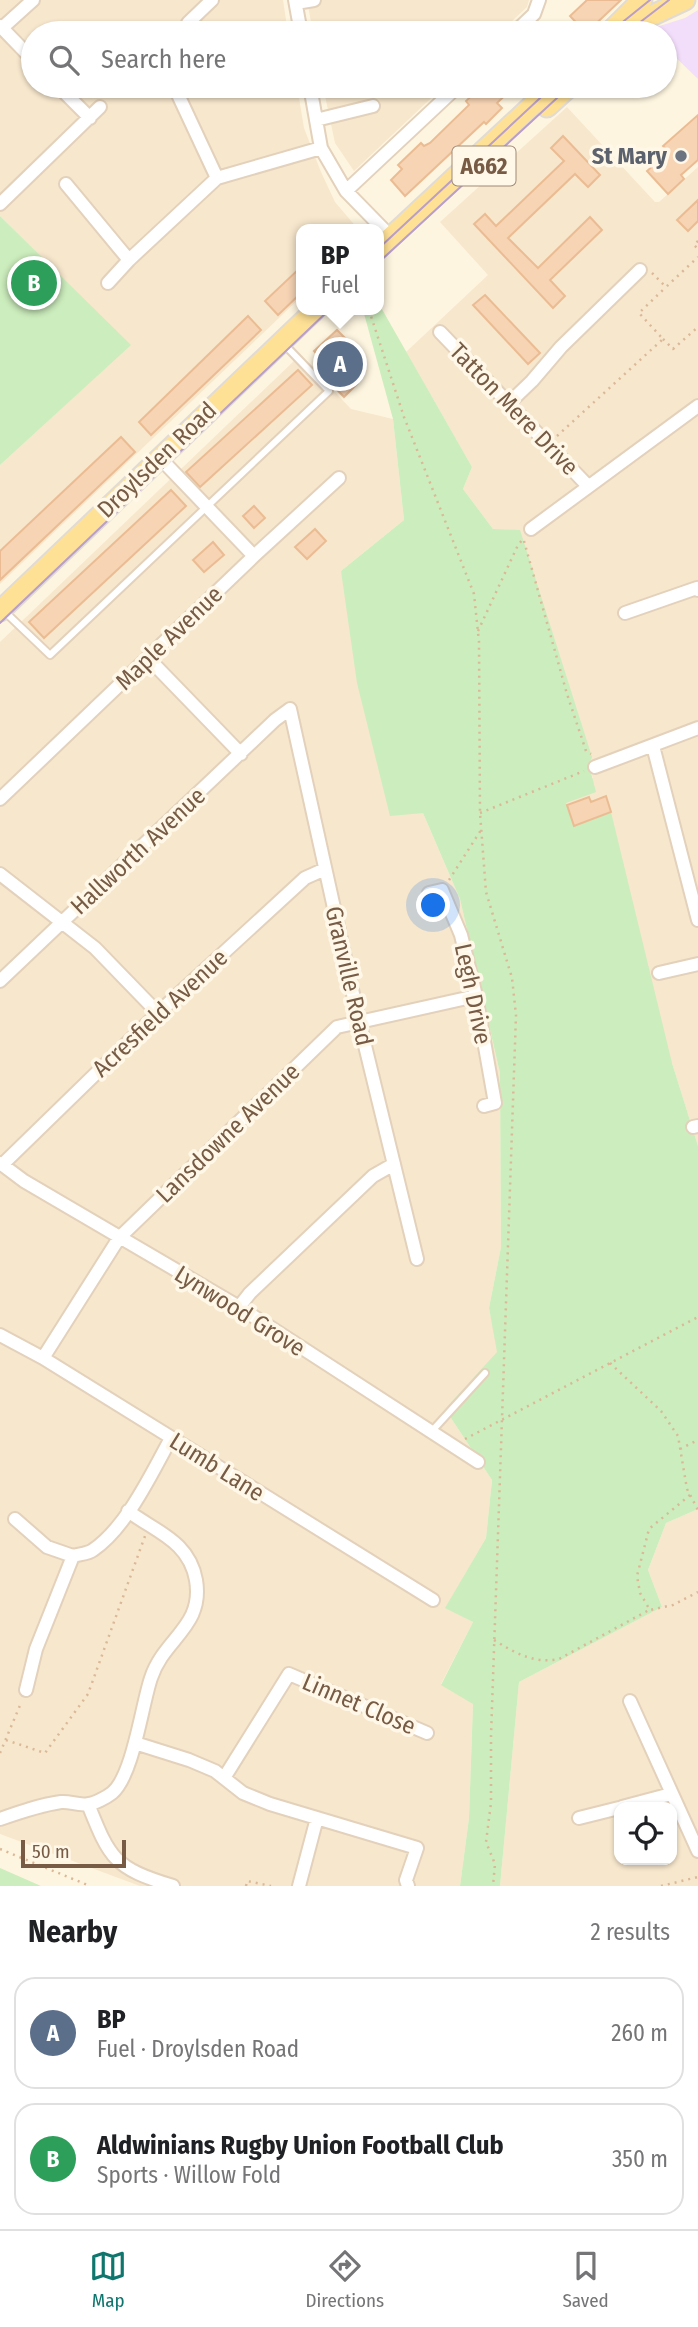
<!DOCTYPE html>
<html lang="en">
<head>
<meta charset="utf-8">
<style>
	:root { --surface:#fff; --page:#f6f6f6; --text:#202124; --muted:#757577; --line:#e0e0e0; --accent:#0f766e }
	body { margin:0; font-family:"Fira Sans Condensed",sans-serif; background:var(--page); color:var(--text) }
	.controls { position:absolute; right:21px; bottom:21px; display:grid; overflow:hidden; border-radius:14px; box-shadow:0 2px 5px #0004 }
	.controls button { width:63px; height:63px; display:grid; place-items:center; padding:0; border:0; border-bottom:2px solid var(--line); background:var(--surface); color:var(--text); font:35px sans-serif }
	.scale { position:absolute; left:21px; bottom:18px; width:105px; box-sizing:border-box; padding-left:7px; border:4px solid #775b45; border-top:0; font-size:19px; line-height:24px; white-space:nowrap; color:#775b45; -webkit-text-stroke:5px #fff8e8; paint-order:stroke }
	.you { position:absolute; left:434px; top:906px; width:24px; height:24px; margin:-18px; border:5px solid #fff; border-radius:50%; background:#1a73e8; box-shadow:0 0 0 10px #1a73e833 }
	.badge { display:grid; place-items:center; width:46px; height:46px; border-radius:50%; background:var(--accent); color:#fff; font-size:23px; font-weight:700 }
	.pin { position:absolute; translate:-50% -50%; border:4px solid #fff; box-shadow:0 2px 7px #0006 }
	.popup { position:absolute; left:296px; top:224px; width:88px; height:91px; box-sizing:border-box; display:grid; place-content:center; border-radius:14px; background:var(--surface); filter:drop-shadow(0 2px 5px #0005); font-size:23px; white-space:nowrap; color:var(--muted) }
	.popup b { font-size:26px; color:var(--text) }
	.popup::after { content:''; position:absolute; left:50%; top:100%; margin-left:-14px; border:14px solid transparent; border-top-color:var(--surface) }
	.list { margin:0; padding:0; list-style:none }
	h2 { display:flex; justify-content:space-between; align-items:center; height:91px; margin:0; padding:0 28px; font-size:30px }
	h2 small { font-size:23px; font-weight:400; color:var(--muted) }
	.list li { display:grid; grid-template-columns:46px 1fr auto; gap:21px; align-items:center; box-sizing:border-box; height:112px; margin:0 14px 14px; padding:0 14px; border:2px solid var(--line); border-radius:21px }
	.list b { display:block; font-size:26px; white-space:nowrap }
	.list p { margin:0; font-size:23px; white-space:nowrap; color:var(--muted) }
	.list em { font-size:23px; font-style:normal; color:var(--muted) }
	.icon { flex:none; width:38px; height:38px; fill:none; stroke:currentColor; stroke-width:2; stroke-linecap:round; stroke-linejoin:round }
	.map { position:relative; flex:none; width:698px; height:1886px; overflow:hidden }
	.search { position:absolute; background:var(--surface); box-shadow:0 2px 5px #0004; left:21px; right:21px; top:21px; height:77px; display:flex; align-items:center; gap:18px; box-sizing:border-box; padding:0 24px; border-radius:38px; color:var(--muted); font-size:26px }
	.sheet { height:343px; background:var(--surface) }
	nav { display:flex; justify-content:space-around; align-items:center; box-sizing:border-box; height:98px; border-top:2px solid var(--line); background:var(--surface); font-size:19px; color:var(--muted) }
	nav a { display:grid; justify-items:center; gap:4px }
	nav .on { color:var(--accent) }
	.map>svg:first-child { display:block }
</style>
</head>
<body>
<div class="map">
<svg width="698" height="1886" viewBox="0 0 698 1886">
	<rect width="100%" height="100%" fill="#fef5e0"/>
	<path fill="#f7e7cd" fill-rule="evenodd" d="M0,0h283l5,33h-255v53h264l7,42 17,44 14,30 23,27h-56l-1,68 -301,287v-119l130,-120 -130,-129z
		M307,0h222l-2,7 -28,26h-186z
		M323,86h121l-90,85 -19,-28z
		M567,107l88,95h4l39,-35v979l-26,-83 -186,-245 107,-40 -100,-249 -30,-40 9,-22 -66,-115 82,-77 -48,-53z
		M295,360l34,36 5,-5 17,18 42,10 11,101 -63,51 82,242 37,86 40,174 1,174 -12,61 9,44 -53,57 47,71 -6,58 -40,69 27,15 -32,62 32,19 -4,115 -9,68h-320l-140,-52v-1192z
		M698,1509v377h-198l19,-204 143,-75 -14,-37 18,-47zM619,1807h53v53h-53z"/>
	<path fill="#f2ddfa" d="M698,10v69l-33,-32v-14h-14l-4,-3 38,-12z"/>
	<path fill="#ccedbd" d="M0,216l131,129 -131,120z
		M379,304l93,163 -9,22 30,40 27,1 72,227 -3,8 7,27 -30,11 9,22 36,-13 61,251 26,83v363l-32,14 -18,47 14,37 -143,75 -19,204h-40l9,-68 4,-114 -32,-19 32,-63 -28,-14 41,-70 6,-58 -47,-71 52,-57 -8,-44 12,-61 -1,-174 -40,-174 -37,-86 -33,3 -33,-133 -16,-112 63,-51 -11,-101 -30,-109h15z
		M0,1868l41,18h-41z"/>
	<path fill="#f6d4b4" stroke="#ebbc93" stroke-width="2" d="M587,0h34l-35,33 -16,-17z
		M482,86h33l-18,17 5,5 -16,16 -2,-2 -79,74 -14,-16 11,-11 -4,-4 23,-22 3,3 6,-3 39,-38 -3,-4z
		M698,115v45l-17,15 3,4 -16,15 -21,-23 22,-19 -6,-6z
		M563,136l37,39 -12,12 -13,-13 -67,64 30,30 52,-51 12,13 -52,50 15,16 -12,12 -79,-84 11,-10 11,12 68,-65 -13,-13z
		M698,200v21l-10,10 -11,-11z
		M302,266v26l-24,23 -13,-14z
		M485,295l55,58 -12,11 -55,-59z
		M248,316l13,14 -110,105 -12,-13z
		M337,330l20,20 -8,8 10,11 -1,14 -14,14 -17,-18 7,-6 -20,-22z
		M298,370l14,15 -112,102 -14,-15z
		M121,437l14,15 -135,128v-29z
		M171,490l15,16 -142,132 -15,-16z
		M254,506l11,12 -11,10 -11,-12z
		M315,529l11,12 -19,18 -12,-12z
		M213,542l11,13 -20,17 -11,-12z
		M606,796l5,16 -37,14 -7,-21 22,-8 2,5z"/>
	<g fill="none" stroke-linecap="round" stroke-linejoin="round">
		<g stroke="#e3d1bb" stroke-width="10">
			<path id="service" d="M4,611l46,44 279,-264 -46,-48
				M431,1432l54,-59"/>
		</g>
		<g stroke="#e3d1bb" stroke-width="16">
			<path id="minor" d="M295,0l6,33
				M296,3l18,-3
				M188,23l24,-23
				M0,26l33,34
				M2,28l31,-28
				M514,33l20,-19 5,-14
				M58,86l32,32
				M174,86l43,92
				M310,86l11,62 25,43 45,46
				M316,120l57,-14
				M66,184l63,76
				M346,191l112,-105
				M0,204l100,-97
				M108,283l21,-23 88,-82 104,-30
				M440,332l148,154
				M508,404l24,-23 29,-34 79,-77
				M160,458l94,98
				M531,529l167,-123
				M625,613l72,-25 1,2
				M148,658l93,96
				M653,746l45,174
				M595,767l103,-39
				M0,799l254,-243 85,-78
				M0,874l95,74 63,65
				M429,893l13,-3 19,45 15,61 19,107 -11,3
				M659,973l39,-9
				M0,981l275,-261 15,-11 69,312 58,238
				M693,1127l5,-1
				M0,1163l24,18 215,126 239,155
				M2,1165l156,-152 147,-135 20,-9
				M239,1307l11,-14 123,-117 21,-12
				M0,1335l43,23 390,242
				M43,1358l76,-120 218,-211 139,-31
				M15,1519l32,28 26,9
				M26,1690l10,-41 37,-93c6,-2 15,-2 20,-6 33,-22 59,-77 78,-112
				M630,1701l68,150
				M135,1743l54,17 26,11 28,22 27,11 147,44 -11,32 2,6
				M224,1778l65,-104 138,59
				M88,1804c22,55 26,64 85,82
				M622,1807l49,-13
				M579,1818l40,-10
				M0,1819c20,-7 40,-14 61,-17 9,-1 18,4 27,2 6,0 19,-7 24,-11 21,-17 30,-89 39,-115 13,-40 53,-51 45,-98 -7,-39 -40,-48 -68,-69
				M299,1886l18,-68"/>
		</g>
		<g stroke="#e1dbd6" stroke-width="23">
			<path id="primary" d="M609,33l33,-33
				M626,33l12,-11 47,-22
				M547,107l23,-21
				M378,249l175,-163
				M0,611l315,-301"/>
		</g>
		<path stroke="#dbb898" stroke-width="2.5" stroke-dasharray="2 5" stroke-linecap="butt" d="M698,241l-4,4 4,4
			M652,273l14,14 32,-30
			M369,310l35,107 70,177 5,48 1,171 6,79 26,86 4,37 -25,721v67l-5,39 9,22 -2,22
			M663,339l10,10 25,-22
			M557,436l106,-97 -24,-26 27,-26
			M524,541l43,153 19,57 5,3
			M478,631l40,-86 5,-6
			M480,813l104,-42
			M449,880l32,-50
			M610,1363l51,48 17,25 9,53 11,21
			M465,1439l233,-122
			M680,1449l18,-9
			M690,1495l-41,34 -12,47 3,17 10,17 23,-5 25,-13
			M494,1640c21,13 40,24 65,19l90,-49
			M6,1740l39,13 43,-59 57,-158
			M0,1753l21,-50
			M0,1849l90,37
			M246,1886l1,-5 24,5
			M661,1886l37,-9"/>
		<use href="#service" stroke="#fff" stroke-width="6"/>
		<use href="#minor" stroke="#fff" stroke-width="12"/>
		<use href="#primary" stroke="#ffe196" stroke-width="19"/>
		<path stroke="#b89ec8" stroke-width="2" d="M609,33l41,-33
			M626,33l43,-33
			M378,249l175,-163
			M378,263l192,-177
			M0,623l329,-313"/>
	</g>
	<circle fill="#6b7280" stroke="#fff8e8" stroke-width="2.5" cx="681" cy="156" r="7"/>
	<g text-anchor="middle" dominant-baseline="central" stroke-width="7" stroke-linejoin="round" paint-order="stroke">
		<rect fill="#fff8e8" stroke="#a08a76" stroke-width="2" x="452.5" y="146.5" width="63" height="39" rx="5"/>
		<g font-size="23" font-weight="bold" fill="#775b45">
			<text x="484" y="166">A662</text>
		</g>
		<g font-size="24" font-weight="bold" fill="#5b616d" stroke="#fff8e8" text-anchor="end">
			<text x="667" y="156">St Mary</text>
		</g>
		<g font-size="24" fill="#775b45" stroke="#fff8e8">
			<text transform="translate(514 409) rotate(46)">Tatton Mere Drive</text>
			<text transform="translate(157 460) rotate(-44)">Droylsden Road</text>
			<text transform="translate(169 638) rotate(-44)">Maple Avenue</text>
			<text transform="translate(138 851) rotate(-43)">Hallworth Avenue</text>
			<text transform="translate(349 976) rotate(77)">Granville Road</text>
			<text transform="translate(473 994) rotate(78)">Legh Drive</text>
			<text transform="translate(160 1013) rotate(-43)">Acresfield Avenue</text>
			<text transform="translate(228 1133) rotate(-44)">Lansdowne Avenue</text>
			<text transform="translate(240 1311) rotate(32)">Lynwood Grove</text>
			<text transform="translate(217 1467) rotate(32)">Lumb Lane</text>
			<text transform="translate(359 1704) rotate(23)">Linnet Close</text>
		</g>
	</g>
</svg>
<div class="controls">
<button><svg class="icon" aria-label="locate" viewBox="0 0 24 24"><circle cx="12" cy="12" r="6"/><path d="M12 2v4M12 18v4M2 12h4M18 12h4"/></svg></button>
</div>
<div class="scale">50 m</div>
<div class="you"></div>
<div class="pin badge" style="left:340px;top:364px;background:#5c6f8a">A</div>
<div class="popup"><b>BP</b>Fuel</div>
<div class="pin badge" style="left:34px;top:283px;background:#2e9e5b">B</div>
<div class="search"><svg class="icon" aria-label="search" viewBox="0 0 24 24"><circle cx="10" cy="10" r="6"/><path d="M15 15l6 6"/></svg>Search here</div>
</div>
<section class="sheet">
<h2>Nearby<small>2 results</small></h2>
<ul class="list">
<li><span class="badge" style="background:#5c6f8a">A</span><div><b>BP</b><p>Fuel · Droylsden Road</p></div><em>260 m</em></li>
<li><span class="badge" style="background:#2e9e5b">B</span><div><b>Aldwinians Rugby Union Football Club</b><p>Sports · Willow Fold</p></div><em>350 m</em></li>
</ul>
</section>
<nav>
<a class="on"><svg class="icon" aria-label="map" viewBox="0 0 24 24"><path d="M3 6l6-2 6 2 6-2v14l-6 2-6-2-6 2zM9 4v14M15 6v14"/></svg>Map</a>
<a><svg class="icon" aria-label="directions" viewBox="0 0 24 24"><path d="M12 3l9 9-9 9-9-9zM9 14v-3h6M13 9l2 2-2 2"/></svg>Directions</a>
<a><svg class="icon" aria-label="saved" viewBox="0 0 24 24"><path d="M7 4h10v16l-5-4-5 4z"/></svg>Saved</a>
</nav>
</body>
</html>
